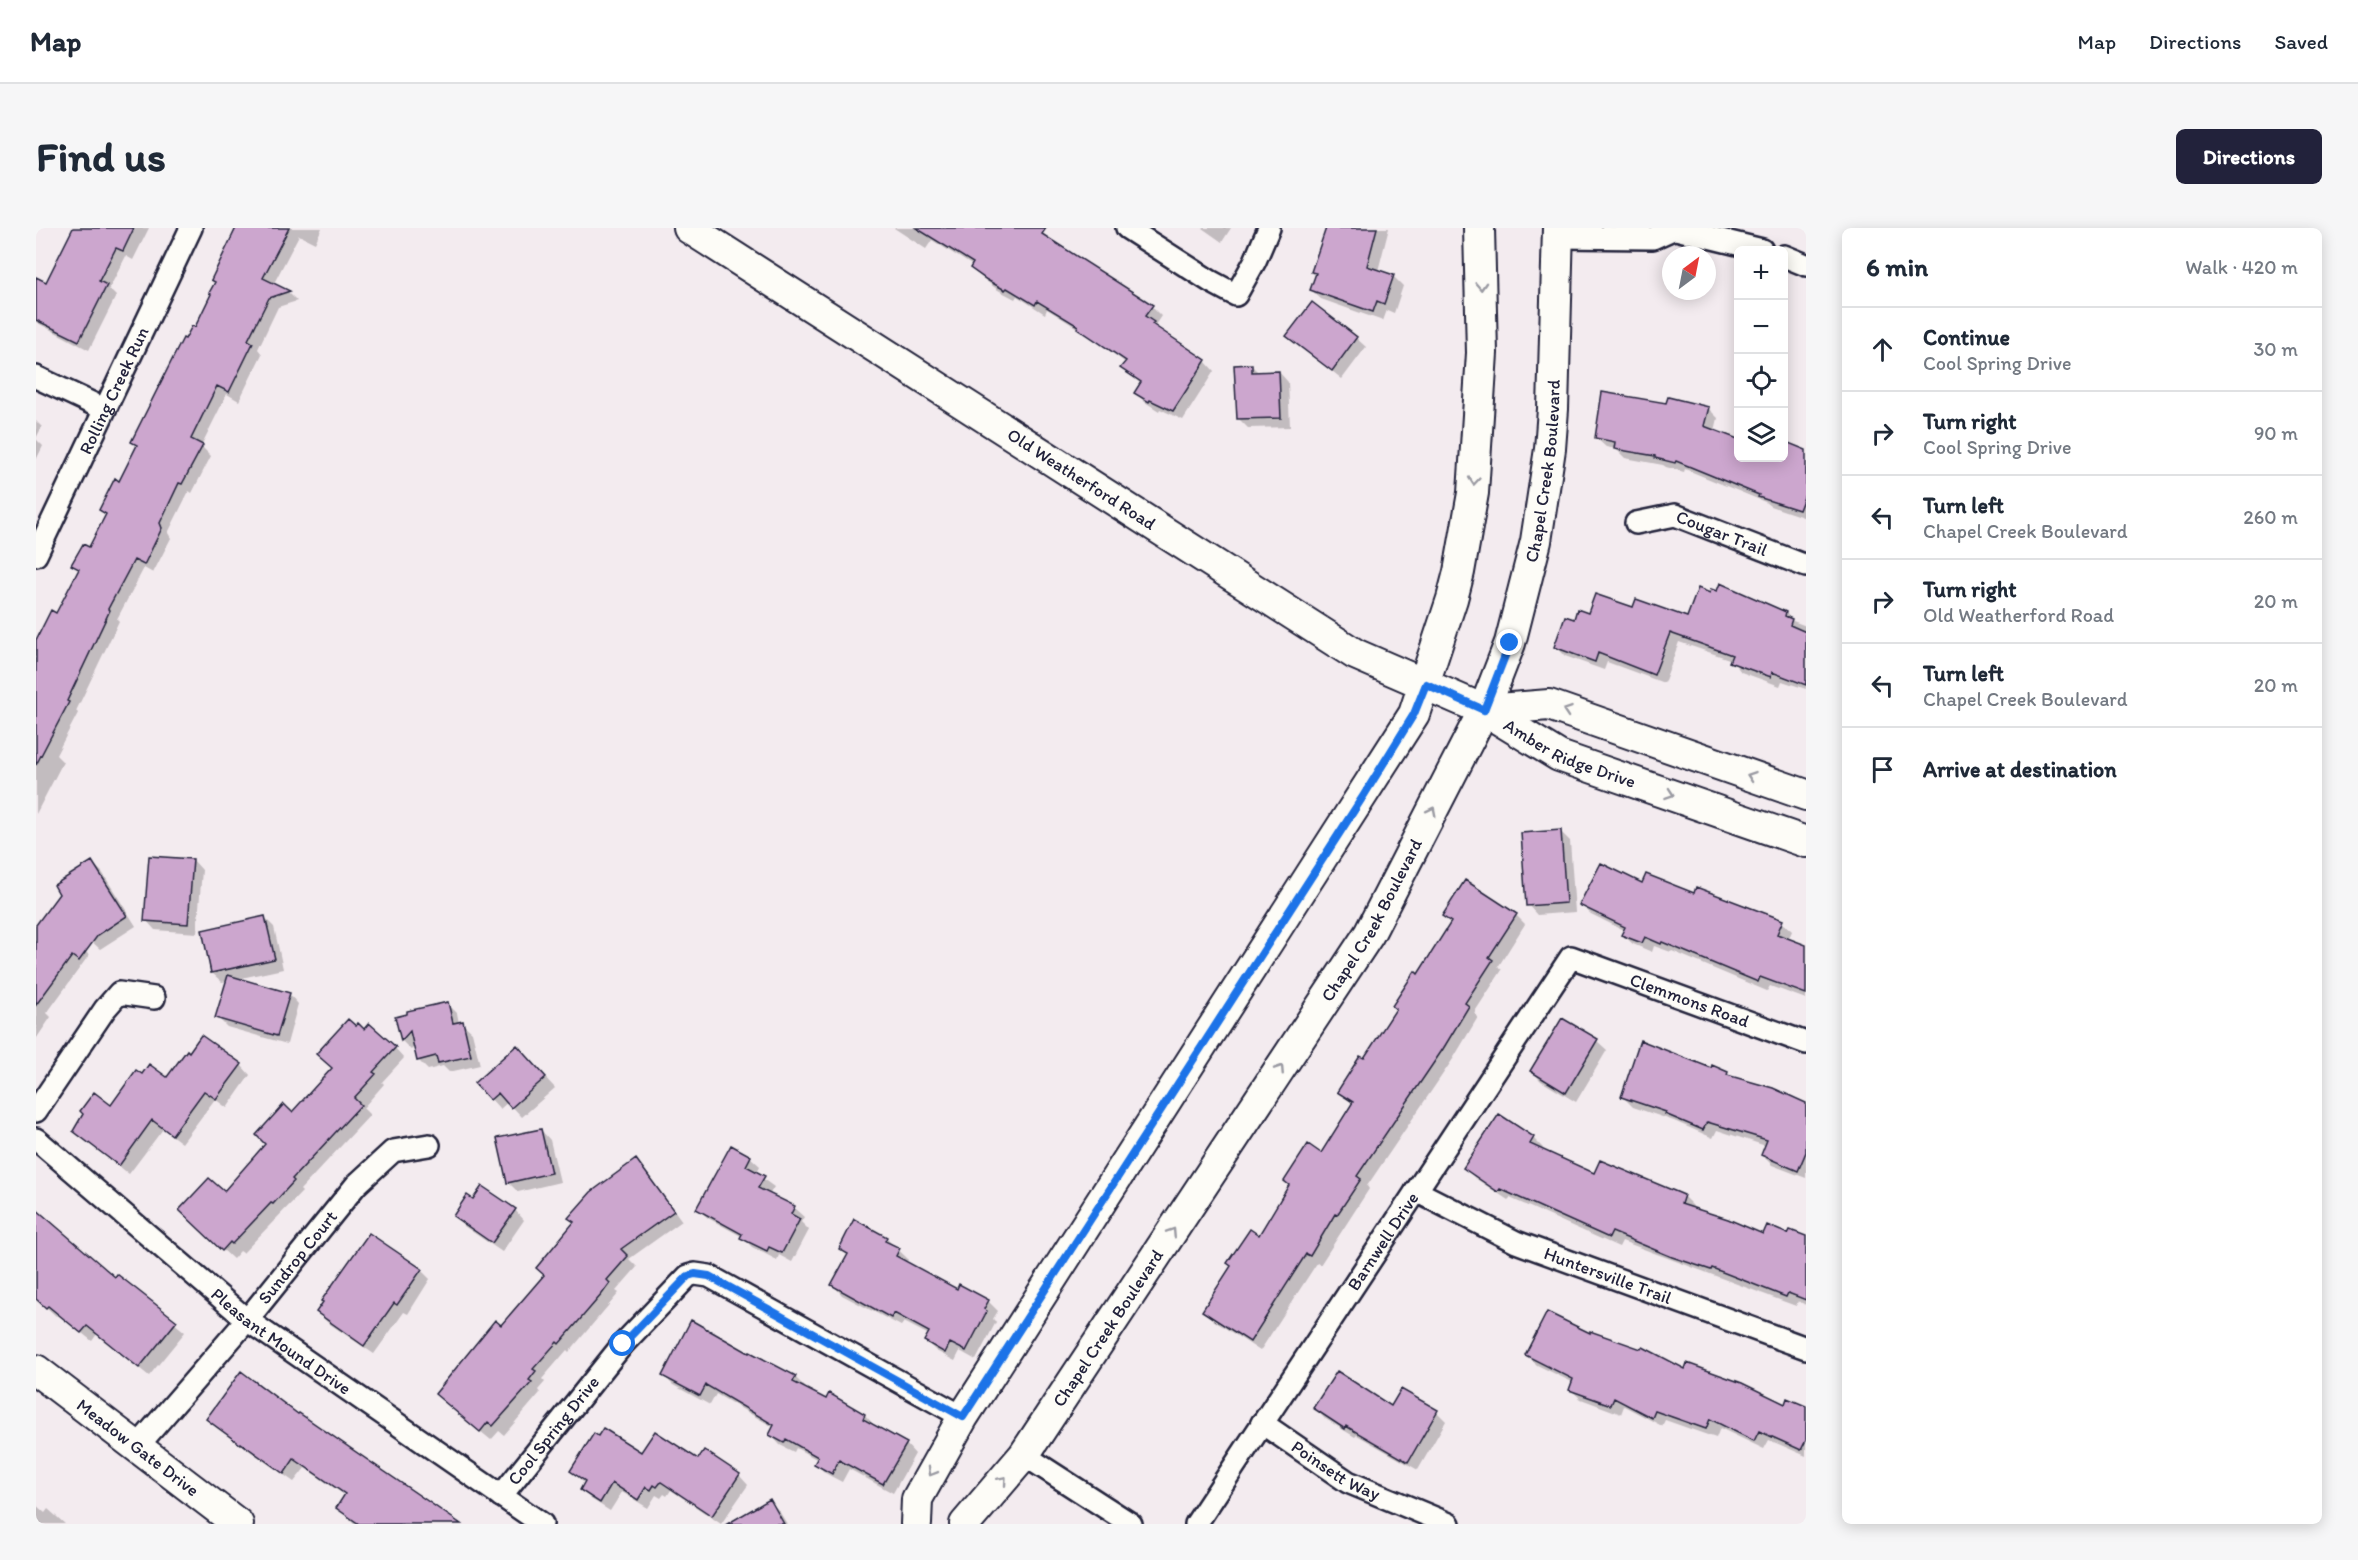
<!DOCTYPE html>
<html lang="en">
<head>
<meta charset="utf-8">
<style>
	:root { --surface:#fff; --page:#f6f6f7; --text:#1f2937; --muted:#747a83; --line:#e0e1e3; --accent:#22223b }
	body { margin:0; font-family:Itim,sans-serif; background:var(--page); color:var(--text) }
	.controls { position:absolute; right:18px; top:18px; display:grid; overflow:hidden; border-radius:9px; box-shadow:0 3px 15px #0003 }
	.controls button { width:54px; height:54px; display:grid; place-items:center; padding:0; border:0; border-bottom:2px solid var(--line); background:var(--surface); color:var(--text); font:30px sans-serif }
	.compass { position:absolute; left:1626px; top:18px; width:54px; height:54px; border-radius:50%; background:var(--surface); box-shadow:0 3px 15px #0003; rotate:32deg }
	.stop { position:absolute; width:18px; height:18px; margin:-14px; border:4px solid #1a73e8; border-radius:50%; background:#fff }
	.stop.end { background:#1a73e8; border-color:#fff; box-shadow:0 2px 6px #0008 }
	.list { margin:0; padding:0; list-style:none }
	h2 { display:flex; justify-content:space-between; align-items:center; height:78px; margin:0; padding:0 24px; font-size:26px }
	h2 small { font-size:20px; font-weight:400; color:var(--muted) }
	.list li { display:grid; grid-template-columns:39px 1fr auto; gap:18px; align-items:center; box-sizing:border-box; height:84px; padding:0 24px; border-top:2px solid var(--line) }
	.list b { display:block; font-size:22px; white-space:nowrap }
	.list p { margin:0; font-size:20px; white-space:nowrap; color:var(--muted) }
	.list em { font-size:20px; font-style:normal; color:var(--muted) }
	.icon { flex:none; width:33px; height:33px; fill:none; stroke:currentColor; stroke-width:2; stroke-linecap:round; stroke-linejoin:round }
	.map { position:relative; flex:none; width:1770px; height:1296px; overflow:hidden; border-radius:9px }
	header { display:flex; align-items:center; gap:36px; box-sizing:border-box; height:84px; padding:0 30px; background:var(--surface); border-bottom:2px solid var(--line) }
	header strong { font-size:28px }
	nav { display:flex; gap:33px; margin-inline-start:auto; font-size:21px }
	.intro { display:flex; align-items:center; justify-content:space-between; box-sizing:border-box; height:144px; padding:0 36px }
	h1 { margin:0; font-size:42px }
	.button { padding:15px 27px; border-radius:9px; background:var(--accent); color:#fff; font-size:21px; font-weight:700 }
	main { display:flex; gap:36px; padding:0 36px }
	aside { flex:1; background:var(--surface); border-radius:9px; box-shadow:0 3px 15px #0003 }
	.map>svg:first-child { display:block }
</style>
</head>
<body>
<header>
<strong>Map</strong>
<nav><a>Map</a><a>Directions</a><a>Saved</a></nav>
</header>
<div class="intro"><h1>Find us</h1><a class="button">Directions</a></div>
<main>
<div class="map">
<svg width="1770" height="1296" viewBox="0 0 1770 1296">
	<rect width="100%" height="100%" fill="#f3ebef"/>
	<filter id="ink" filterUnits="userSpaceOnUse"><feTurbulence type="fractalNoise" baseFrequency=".0167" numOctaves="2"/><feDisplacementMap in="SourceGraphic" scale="12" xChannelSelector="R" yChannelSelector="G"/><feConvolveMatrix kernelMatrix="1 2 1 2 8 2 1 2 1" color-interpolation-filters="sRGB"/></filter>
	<g filter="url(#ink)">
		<path fill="#0003" d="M36,0h77l-16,32 -7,-4 -17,33 7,7 -27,54 -53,-28v-34l11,-4 27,-54z
			M202,0h84l-7,15 -16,-8 -26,50 16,8 8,8 -19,6 -20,42 4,5 -23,47 -12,-7 -26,52 10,10 -19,37 -3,-2 -21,42 3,5 -18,35 -9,-5 -27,51 2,2 -43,90 2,2 -22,42 7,7 -27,52v-170l21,-29 23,-44 -7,-7 17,-15 17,-32 -6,-7 19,-27 18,-36 -5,-5 53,-101 10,-12 17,-35z
			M858,0h137l121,79 9,9 -6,9 8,8 42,28 9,10 -31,49 -23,-11 -1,2 -14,-9 -9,-9 5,-9 -19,-16 4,-5 -44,-32 -35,-22 -2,5 -28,-18 -2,3 -17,-9 -17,-13 -9,-9 1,-2 -41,-26 -6,9z
			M1166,0h29l-9,14z
			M1292,0h61l-11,43 15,5 10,10 -9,27 -7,-3 -4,11 -62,-22 -10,-9 6,-15 -4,-4z
			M1252,108l68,2 10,9 -24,32z
			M1215,137l8,8 20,-1 9,10 2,45 -42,1 -10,-10z
			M1632,177l40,3 10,10 -3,13 23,10v17h46v-15l22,9v66l-36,-12 -5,-4 -80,-33 -1,3 -18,-5 -3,-2 -38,-7 -9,-9 -10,-2 -10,-9z
			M0,193l6,6 -6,11z
			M0,211l7,7 -7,14z
			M1685,357l52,21 13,7 7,8 13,5v63l-24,-8 -2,5 -39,-14 -9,-12 -53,-18 -15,41 -57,-21 -3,8 -39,-14 -9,-10 19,-25 14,-6 45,-6 54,10 23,-24 7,-2z
			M1524,603l10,10 5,71 -38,3 -9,-10z
			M157,632l9,10 -5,63 -42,-3 -9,-10z
			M56,635l10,9 34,54 -36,23 -10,-9z
			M1607,657l51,10 88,27 10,9 -4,9 18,6v53l-36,-13 -3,5 -95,-40 -1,1 -17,-6 -2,6 -19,-8 -10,-9 2,-4 -34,-17 -10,-9z
			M1480,687l9,9 -27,43 4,3 -28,43 4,4 -25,42 -86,127 2,3 -49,76 -3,-2 -57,88 -47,-31 -10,-9 118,-156 33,-50 -16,-13 26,-32 88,-136 -8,-8z
			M229,690l9,9 9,42 -46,10 52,15 9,10 -11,40 -60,-17 -10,-10 11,-36 -6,1 -10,-9z
			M0,700l43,17 10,10 -42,58 4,4 -15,22z
			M411,775l10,10 2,10h3l10,9 8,33 -31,7 -6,-6 -15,4 -10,-10 -3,-14 -4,4 -9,-9 -5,-23z
			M1527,792l34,21 10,9 -31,52 -35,-21 -9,-10z
			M320,800l39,20 9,10 -22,24 2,2 -21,24 7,7 -70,75 2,2 -59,61 -3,-2 -7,8 -43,-39 34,-27 110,-125z
			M490,829l29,31 -33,29 -14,-15 -8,7 -24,-26z
			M205,837l9,10 -23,33 -12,-9 -33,44 -19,-14 -34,45 -54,-43 36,-24 31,-31 26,3z
			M1676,842l15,3 4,4 75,27v74l-34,-13 -10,-10 4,-9 -49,-16 -4,8 -39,-17 -41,-14 -10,-10z
			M505,902l9,10 10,42 -42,10 -10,-10z
			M1497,910l10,10 -2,3 53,24 89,21 10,10 -1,3 72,27 42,2v67l-8,-4 -2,5 -174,-65 -3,6 -109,-49 -2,2 -33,-22 -10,-10z
			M714,929l10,9 -4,8 18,13 -5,8 25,13 10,9 -3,5 8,8 -17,32 -13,-7 -2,5 -25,-13 -11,-11 -33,-18 -10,-9z
			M600,933l9,9 37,51 -53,38 8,8 -21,24 3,2 -50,59 -2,-2 -25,29 3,3 -7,8 2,3 -36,42 -5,-4 -8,9 -45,-37 55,-76z
			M438,973l41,9 9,10 -22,32 -38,-26 -9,-10z
			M0,980l79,71 2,-3 68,56 -36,44 -52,-42 -5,7 -34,-27 -2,2 -20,-18z
			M850,1010l22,21 -2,5 51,27 31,10 10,10 -5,8 3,3 -20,38 -16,-9 -5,10 -19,-10 -10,-10 3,-6 -25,-13 -3,4 -59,-31 -9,-10 15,-29 -7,-8z
			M385,1042l9,9 -22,35 -4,-2 -30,42 -47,-32 -9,-10z
			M1554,1107l195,71 21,2v48l-37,-16 -5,9 -44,-21 -4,10 -51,-18 -3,6 -38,-20 -3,8 -40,-15 -10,-9 3,-7 -37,-18 -10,-10z
			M713,1127l46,22 10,10 -1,2 22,12 39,14 9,10 -1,1 33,18 9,10 -22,39 -44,-24 -7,13 -17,-9 -9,-10 2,-3 -22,-12 -2,4 -14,-7 -9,-10 4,-7 -59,-34 -6,11 -37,-20 -9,-9z
			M1279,1180h77l45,4 9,9 -28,49 -61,-35 -2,2 -31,-19z
			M262,1189l162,107h-105l-17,-16 8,-12 -41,-28 -11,14 -77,-54 -9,-9z
			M606,1226l57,7 40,14 9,10 -27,39 -50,-34 -4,6 -3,-2 -3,4 -5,-3 -8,13 -26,-16 -12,19 -19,-12 -9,-9 3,-6 -13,-13z
			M734,1273l9,10 8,13h-57z
			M0,1277l9,8 3,-4 17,15h-29z"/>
		<path fill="#cca6ce" stroke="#22223b" stroke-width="1.5" d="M37,0h61l-11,23 -7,-3 -17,33 8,4 -28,56 -43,-21v-43l10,5z
			M200,0h53l-26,50 27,13 -21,7 -21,42 5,3 -24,49 -12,-6 -26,53 12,6 -21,39 -3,-1 -19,40 2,5 -18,37 -10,-5 -26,49 2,1 -43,91 2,1 -33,63v-125l15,-30 5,3 23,-44 -8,-4 12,-21 6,3 17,-33 -7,-4 16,-32 4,3 18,-36 -6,-3 52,-104 2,1 7,-13 3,1 16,-33 -2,-1 6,-11 -4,-2z
			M880,0h130l-4,6 111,71 -8,11 9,6 -2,2 54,36 -33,51 -23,-11 -1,2 -15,-9 7,-11 -21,-14 6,-7 -49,-33 1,-2 -41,-25 -2,4 -28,-17 -2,2 -18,-10 -17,-12 3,-5z
			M1290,0h51l-10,38 27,9 -10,29 -7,-3 -4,11 -63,-22 6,-17 -5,-1z
			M1276,74l45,35 -25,34 -46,-35z
			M1216,136v8l27,-1 2,47 -44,1 -3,-54z
			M1566,164l64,11 2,-6 41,10 -5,19 34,13v19h46v-17l22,9v42l-7,18 -41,-13 1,-2 -83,-34 -1,2 -20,-5v-2l-41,-7 1,-7 -20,-4z
			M1684,355l66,29 -1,4 7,3 -2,6 16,7v53l-34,-13 -1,5 -42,-15 3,-7 -62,-22 -16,42 -56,-22 -3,9 -41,-15 11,-31 9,3 3,-10 11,4 7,-19 38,13 3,-8 51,18 11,-29 12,5 1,-4 6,2z
			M1525,602l5,73 -40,3 -5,-73z
			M113,628l44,3 -5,65 -44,-3z
			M56,633l35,55 -29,19 -19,26 -7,-5 -36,49v-80l23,-31 -5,-9z
			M1565,635l41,20 4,-9 48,19 2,-6 87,33 -6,14 29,11v49l-46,-17 -2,5 -96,-40 -1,2 -16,-7 -3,6 -21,-8 4,-8 -46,-22z
			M1429,652l52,34 -28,43 4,3 -28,43 4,3 -26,43 -86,127 4,3 -24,36 -2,-1 -25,42 -4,-2 -56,88 -48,-31 29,-45 -4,-3 23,-34 9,6 30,-50 -5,-4 24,-37 13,9 32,-51 -16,-10 23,-36 4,2 32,-49 -4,-3 23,-35 3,3 33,-52 -9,-6z
			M229,688l10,43 -64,14 -9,-43z
			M192,747l62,18 -13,43 -62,-18z
			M412,774l5,21 10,-2 8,35 -33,7 -2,-7 -19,5 -7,-30 -9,10 -6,-24 12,-3v-3z
			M1526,790l36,21 -32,54 -36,-22z
			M312,791l8,7 2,-3 6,6 5,-6 27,24 -23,25 3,2 -22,24 7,7 -69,74 2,2 -21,23 -2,-1 -39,41 -2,-2 -8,9 -43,-41 30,-32 15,13 41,-47 -9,-9 28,-31 8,8 40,-44 -16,-14z
			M165,807l41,29 -26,35 -12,-8 -32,44 -20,-15 -33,46 -46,-35 10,-17 -3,-3 14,-19 17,13 25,-35 6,4 7,-10 18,13 20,-27 2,2z
			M1604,812l71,28 1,-3 16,7 -1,3 46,13 33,15v49l-8,19 -37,-16 6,-15 -60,-18 -4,8 -38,-16 1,-2 -45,-15z
			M481,817l29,32 -35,31 -13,-15 -8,7 -16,-17z
			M1463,886l35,23 -4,7 64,29 6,-13 84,35 -3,9 47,15 35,15 4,-9 21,9 2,-4 16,6v64l-18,-7 -2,4 -74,-29 -1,2 -39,-13 -60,-25 -3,6 -109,-49 -2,3 -35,-24z
			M505,901l10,44 -44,10 -10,-45z
			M695,917l20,11 -5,10 19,10 -7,12 37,18 -4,8 9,5 -18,34 -13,-6 -2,4 -27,-13 2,-4 -46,-25z
			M600,931l38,52 -53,38 7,7 -21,24 3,3 -8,11 -43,50 -2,-2 -24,27 3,2 -7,9 3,2 -15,17 -24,27 -5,-4 -8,10 -45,-38 60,-74 6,5 43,-50 -8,-7 38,-46 -6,-4 23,-26z
			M446,958l34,23 -24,34 -39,-27 14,-21 6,4z
			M0,981l79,68 2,-3 60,47 -38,47 -52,-42 -6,7 -33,-27 -2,2 -10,-9z
			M818,991l33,18 -2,4 15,7 -4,8 61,33 2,-5 30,16 -5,9 3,2 -21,40 -16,-8 -5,10 -21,-12 5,-9 -35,-19 -3,5 -60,-33 17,-31 -9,-5z
			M333,1005l53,36 -25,36 -3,-2 -30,43 -48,-34 7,-10 -2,-1z
			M1511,1084l43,21v-2l51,18 2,-2 42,22 2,-6 55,20 43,21 2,-6 19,8v34l-5,10 -42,-19 -5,10 -44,-22 -4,10 -51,-18 -3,7 -38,-20 -3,7 -42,-15 4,-11 -48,-24z
			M655,1092l58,33 1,-1 46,24 -3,6 33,17 3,-6 36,21 -2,5 44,24 -24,41 -44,-24 -7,14 -18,-10 4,-7 -32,-18 -2,4 -15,-8 5,-10 -68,-40 -6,11 -38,-20z
			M205,1143l57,43 1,-1 162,111h-102l-23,-16 9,-14 -51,-35 -10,15 -43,-31 -1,1 -34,-25z
			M1301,1143l54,35 10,-17 37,21 -30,52 -62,-36 -1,3 -32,-21z
			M567,1200l38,24 14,-21 43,28 6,-9 36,24 -28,42 -51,-34 -4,5 -3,-2 -3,5 -5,-3 -8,13 -26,-17 -12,20 -20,-13 5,-9 -15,-10 24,-38 4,3z
			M734,1271l14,25h-57z"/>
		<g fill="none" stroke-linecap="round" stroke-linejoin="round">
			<g stroke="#22223b" stroke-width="26">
				<g id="street">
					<path d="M1091,0l83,53 26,14 19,-34 14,-33"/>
					<path d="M1636,0l90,22"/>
					<path d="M1522,9l95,1 20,-9"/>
					<path d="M1748,28l22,9"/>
					<path d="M0,149l68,32"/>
					<path id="s1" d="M1600,295l39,-8 131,51"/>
					<path id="s2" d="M0,327l155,-327"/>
					<path d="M0,883l69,-102 14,-16 35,5"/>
					<path id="s3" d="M0,911l211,181 295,204"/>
					<path id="s4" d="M1380,963l100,51 290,106"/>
					<path id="s5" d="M1226,1195l86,59 101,42"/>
					<path id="s6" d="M100,1220l111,-128 109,-135 37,-34 36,-6"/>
					<path d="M988,1227l107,69"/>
					<path id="s7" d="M465,1268l122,-152 65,-68 7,-2 14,2 254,141"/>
					<path id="s8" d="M1160,1296l375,-567 235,86"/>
				</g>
			</g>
			<g stroke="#22223b" stroke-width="34">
				<g id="secondary">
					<path id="s9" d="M653,0l666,426 129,56 75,46 247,86"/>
					<path d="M1448,482l65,-5 257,90"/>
					<path id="s10" d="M0,1142l202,154"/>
					<path d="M880,1296l1,-25 46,-82 451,-703 38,-115 7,-27 14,-79 9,-140 -3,-125"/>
					<path id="s11" d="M929,1296l59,-69 345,-521 115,-224 26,-67 26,-102 14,-92 3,-40 5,-181"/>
				</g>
			</g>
			<use href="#street" stroke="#fdfcf7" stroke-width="21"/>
			<use href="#secondary" stroke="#fdfcf7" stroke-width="30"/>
		</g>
		<defs><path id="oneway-chevron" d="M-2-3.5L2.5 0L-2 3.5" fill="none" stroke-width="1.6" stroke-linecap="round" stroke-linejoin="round" transform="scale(1.5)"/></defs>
		<g stroke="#9a9aa2">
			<use href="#oneway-chevron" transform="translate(1445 58) rotate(87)"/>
			<use href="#oneway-chevron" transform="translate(1438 253) rotate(95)"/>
			<use href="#oneway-chevron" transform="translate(1531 483) rotate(-161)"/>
			<use href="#oneway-chevron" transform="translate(1715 548) rotate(-161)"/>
			<use href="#oneway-chevron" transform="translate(1634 566) rotate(19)"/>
			<use href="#oneway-chevron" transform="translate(1396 583) rotate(-63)"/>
			<use href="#oneway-chevron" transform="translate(1244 841) rotate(-57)"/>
			<use href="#oneway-chevron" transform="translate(1136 1004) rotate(-57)"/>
			<use href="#oneway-chevron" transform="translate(896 1244) rotate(120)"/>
			<use href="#oneway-chevron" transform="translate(967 1252) rotate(-49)"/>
		</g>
	</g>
	<g fill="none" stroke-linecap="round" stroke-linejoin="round" filter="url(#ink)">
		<path stroke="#1a73e8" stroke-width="8" d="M587,1116l65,-68 7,-2 14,2 254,141 401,-622 50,-81 12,-30 58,26 26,-67"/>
	</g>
	<g text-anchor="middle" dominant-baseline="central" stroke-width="6" stroke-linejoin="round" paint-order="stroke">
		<g font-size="18" fill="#22223b" stroke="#fdfcf7">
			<text stroke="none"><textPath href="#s2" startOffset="182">Rolling Creek Run</textPath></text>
			<text stroke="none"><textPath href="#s11" startOffset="1215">Chapel Creek Boulevard</textPath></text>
			<text stroke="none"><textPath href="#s9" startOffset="466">Old Weatherford Road</textPath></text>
			<text stroke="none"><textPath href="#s1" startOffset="90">Cougar Trail</textPath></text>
			<text stroke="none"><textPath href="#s9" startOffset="1028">Amber Ridge Drive</textPath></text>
			<text stroke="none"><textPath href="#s11" startOffset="729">Chapel Creek Boulevard</textPath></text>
			<text stroke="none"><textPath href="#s8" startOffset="806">Clemmons Road</textPath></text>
			<text stroke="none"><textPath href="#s8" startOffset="339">Barnwell Drive</textPath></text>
			<text stroke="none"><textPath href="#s6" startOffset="250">Sundrop Court</textPath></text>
			<text stroke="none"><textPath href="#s4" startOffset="210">Huntersville Trail</textPath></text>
			<text stroke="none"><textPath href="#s11" startOffset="243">Chapel Creek Boulevard</textPath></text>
			<text stroke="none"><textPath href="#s3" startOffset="318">Pleasant Mound Drive</textPath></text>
			<text stroke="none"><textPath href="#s7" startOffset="84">Cool Spring Drive</textPath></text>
			<text stroke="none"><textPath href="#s10" startOffset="128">Meadow Gate Drive</textPath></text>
			<text stroke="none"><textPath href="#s5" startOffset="88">Poinsett Way</textPath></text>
		</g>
	</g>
</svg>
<div class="controls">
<button>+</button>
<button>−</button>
<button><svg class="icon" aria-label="locate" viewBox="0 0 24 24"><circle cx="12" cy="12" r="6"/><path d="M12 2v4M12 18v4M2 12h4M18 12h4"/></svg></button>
<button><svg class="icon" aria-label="layers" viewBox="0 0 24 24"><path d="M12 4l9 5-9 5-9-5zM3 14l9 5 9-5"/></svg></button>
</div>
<svg class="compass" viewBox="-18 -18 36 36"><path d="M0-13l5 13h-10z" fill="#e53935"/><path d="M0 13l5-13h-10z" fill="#747a83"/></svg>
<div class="stop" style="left:587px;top:1116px"></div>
<div class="stop end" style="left:1474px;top:415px"></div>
</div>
<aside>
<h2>6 min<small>Walk · 420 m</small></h2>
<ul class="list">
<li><svg class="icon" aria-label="ahead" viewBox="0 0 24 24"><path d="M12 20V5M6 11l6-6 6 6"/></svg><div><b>Continue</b><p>Cool Spring Drive</p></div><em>30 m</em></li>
<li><svg class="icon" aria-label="right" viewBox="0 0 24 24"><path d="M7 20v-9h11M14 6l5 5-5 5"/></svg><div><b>Turn right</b><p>Cool Spring Drive</p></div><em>90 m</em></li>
<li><svg class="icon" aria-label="left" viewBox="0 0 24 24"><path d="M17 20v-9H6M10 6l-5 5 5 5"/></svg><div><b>Turn left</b><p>Chapel Creek Boulevard</p></div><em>260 m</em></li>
<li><svg class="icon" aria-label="right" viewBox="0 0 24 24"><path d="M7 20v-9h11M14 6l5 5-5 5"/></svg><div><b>Turn right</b><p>Old Weatherford Road</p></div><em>20 m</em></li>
<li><svg class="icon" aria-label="left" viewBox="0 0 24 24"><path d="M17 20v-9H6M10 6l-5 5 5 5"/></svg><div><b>Turn left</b><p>Chapel Creek Boulevard</p></div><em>20 m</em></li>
<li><svg class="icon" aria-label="arrive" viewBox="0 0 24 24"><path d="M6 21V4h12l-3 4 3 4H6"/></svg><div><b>Arrive at destination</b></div></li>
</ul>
</aside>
</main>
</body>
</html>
